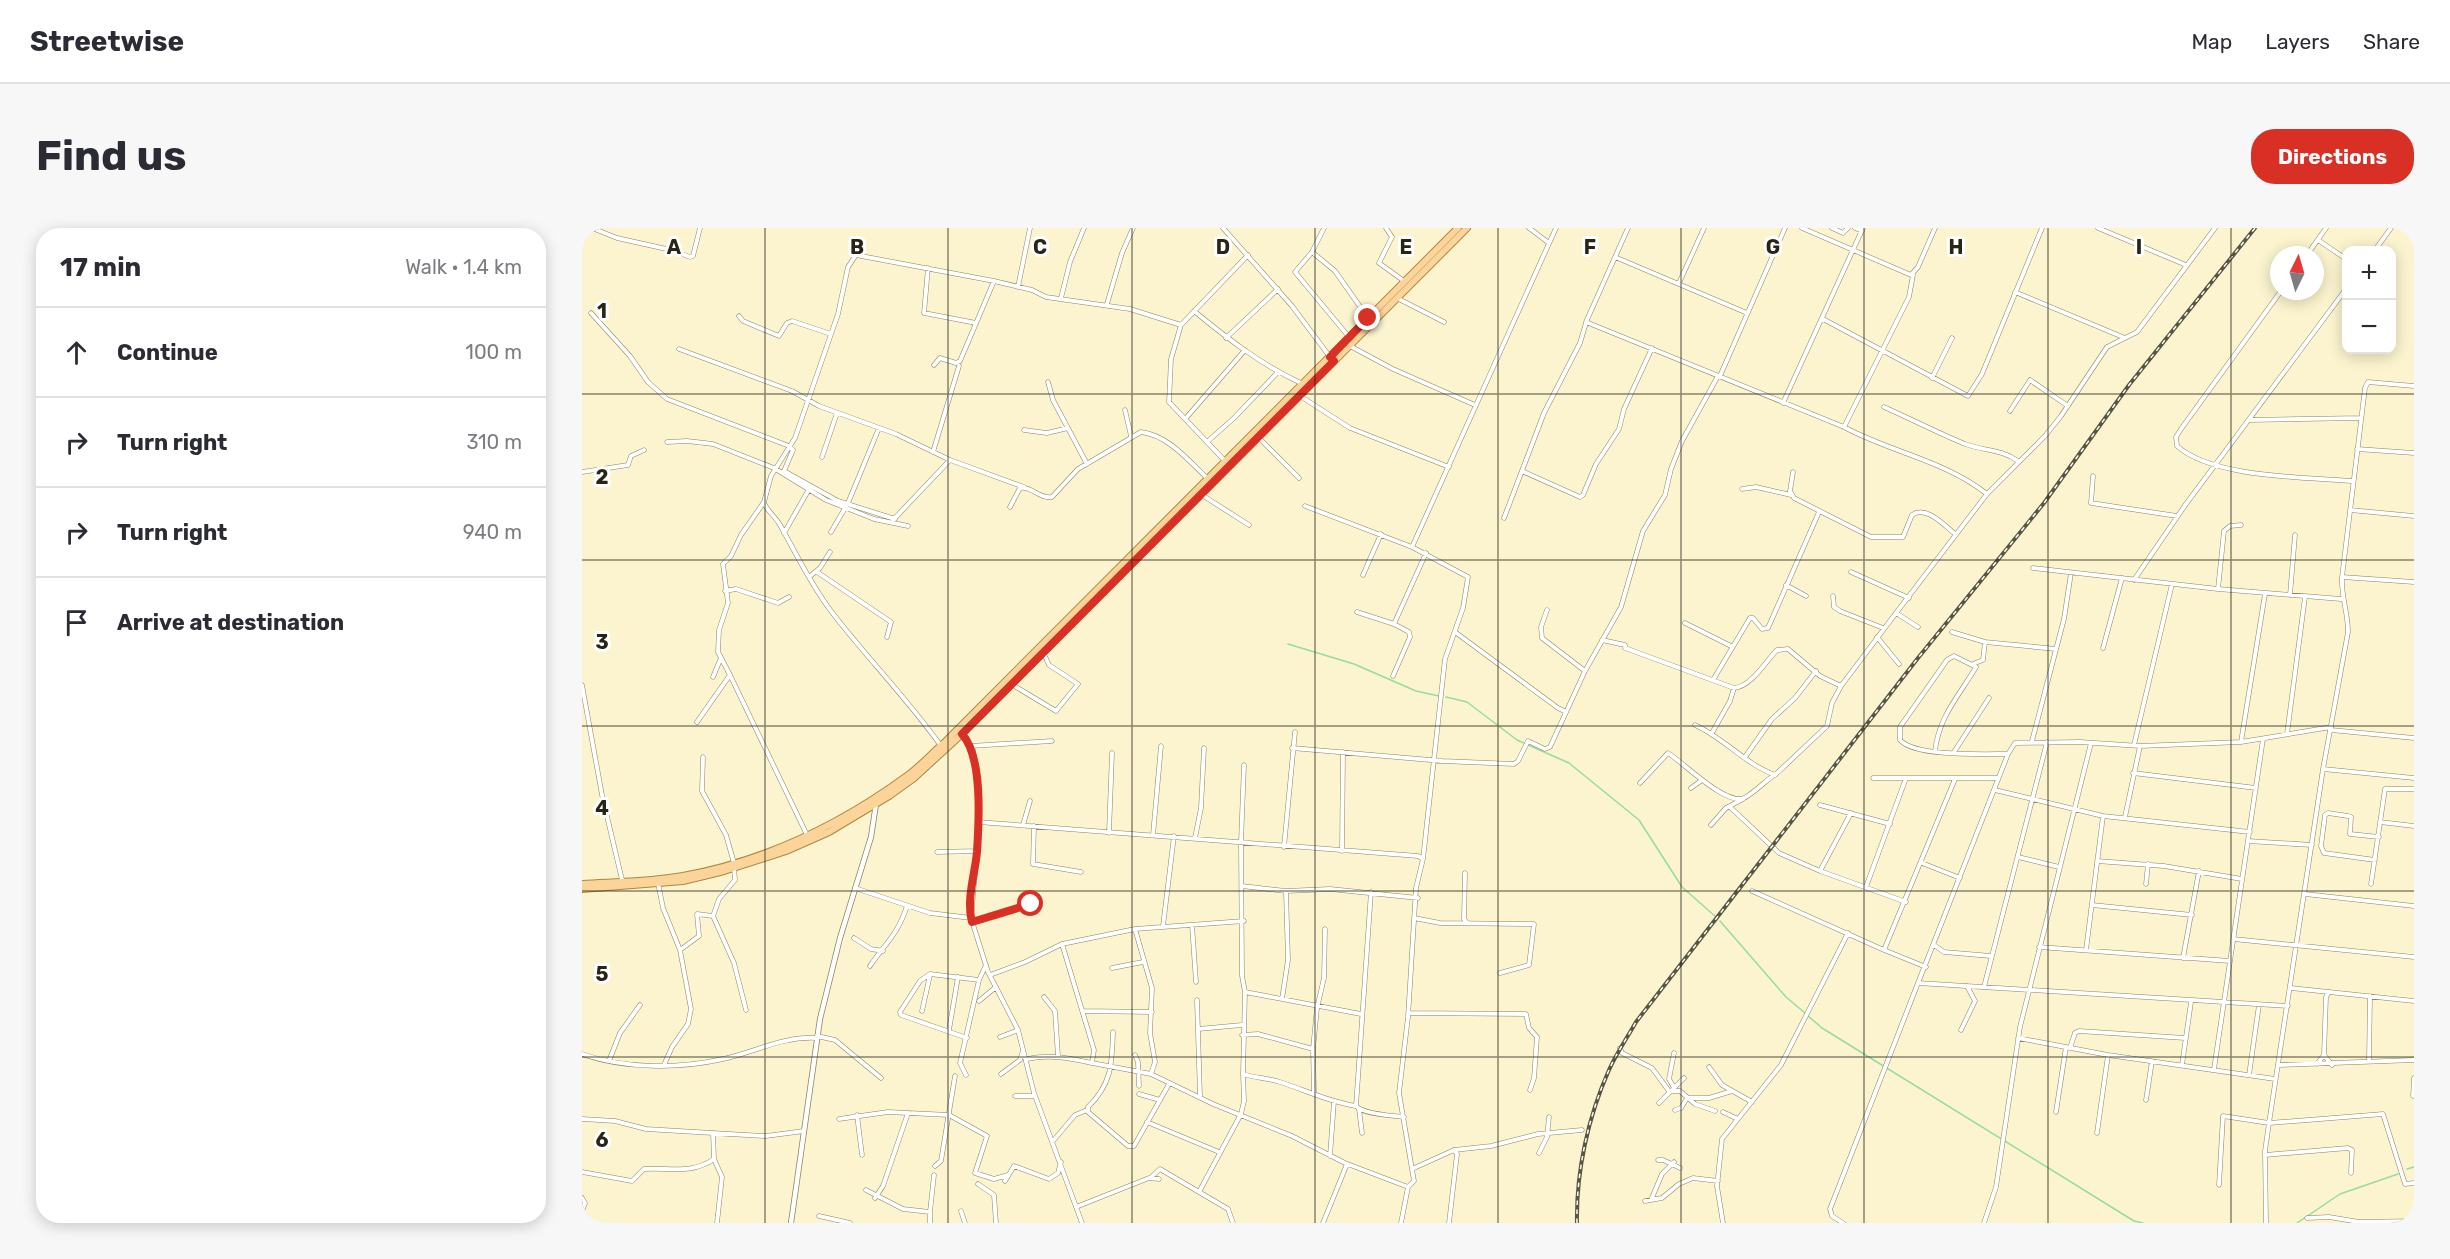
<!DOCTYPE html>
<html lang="en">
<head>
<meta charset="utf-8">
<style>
	:root { --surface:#fff; --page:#f7f7f7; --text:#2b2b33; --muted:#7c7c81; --line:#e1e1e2; --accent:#d93025 }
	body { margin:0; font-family:Rubik,sans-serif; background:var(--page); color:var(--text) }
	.controls { position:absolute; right:18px; top:18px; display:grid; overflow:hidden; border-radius:12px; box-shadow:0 3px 15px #0003 }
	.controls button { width:54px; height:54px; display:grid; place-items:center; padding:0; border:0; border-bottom:2px solid var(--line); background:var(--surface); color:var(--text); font:30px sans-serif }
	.compass { position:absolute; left:1688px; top:18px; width:54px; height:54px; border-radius:50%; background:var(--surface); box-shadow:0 3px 15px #0003; rotate:5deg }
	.stop { position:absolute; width:18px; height:18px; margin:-14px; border:4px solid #d93025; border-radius:50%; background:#fff }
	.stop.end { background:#d93025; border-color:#fff; box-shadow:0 2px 6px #0008 }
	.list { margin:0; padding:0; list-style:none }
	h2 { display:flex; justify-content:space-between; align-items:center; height:78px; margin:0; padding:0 24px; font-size:26px }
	h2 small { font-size:20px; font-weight:400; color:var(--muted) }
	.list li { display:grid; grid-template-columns:39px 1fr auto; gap:18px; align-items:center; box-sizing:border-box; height:90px; padding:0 24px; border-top:2px solid var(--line) }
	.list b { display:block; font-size:22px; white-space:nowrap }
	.list em { font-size:20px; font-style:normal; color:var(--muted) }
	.icon { flex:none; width:33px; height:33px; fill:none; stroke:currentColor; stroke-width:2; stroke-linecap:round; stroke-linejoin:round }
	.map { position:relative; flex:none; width:1832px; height:995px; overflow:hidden; border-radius:24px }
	header { display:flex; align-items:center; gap:36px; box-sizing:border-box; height:84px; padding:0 30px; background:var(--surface); border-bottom:2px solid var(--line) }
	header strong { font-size:28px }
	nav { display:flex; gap:33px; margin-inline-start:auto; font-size:21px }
	.intro { display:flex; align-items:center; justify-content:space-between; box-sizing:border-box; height:144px; padding:0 36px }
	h1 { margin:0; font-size:42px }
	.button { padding:15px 27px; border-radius:24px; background:var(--accent); color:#fff; font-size:21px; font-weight:700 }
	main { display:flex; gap:36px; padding:0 36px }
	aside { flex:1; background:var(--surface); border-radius:24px; box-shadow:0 3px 15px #0003 }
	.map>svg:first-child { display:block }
</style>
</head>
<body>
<header>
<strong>Streetwise</strong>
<nav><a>Map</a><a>Layers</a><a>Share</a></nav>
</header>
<div class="intro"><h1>Find us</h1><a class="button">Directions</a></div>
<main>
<aside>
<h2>17 min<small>Walk · 1.4 km</small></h2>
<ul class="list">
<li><svg class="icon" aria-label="ahead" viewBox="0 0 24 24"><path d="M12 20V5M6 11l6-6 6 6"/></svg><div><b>Continue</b></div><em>100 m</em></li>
<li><svg class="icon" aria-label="right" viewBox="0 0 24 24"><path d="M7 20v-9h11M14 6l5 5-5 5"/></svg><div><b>Turn right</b></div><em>310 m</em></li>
<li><svg class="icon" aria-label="right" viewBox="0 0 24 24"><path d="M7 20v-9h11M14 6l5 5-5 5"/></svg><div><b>Turn right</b></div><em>940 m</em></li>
<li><svg class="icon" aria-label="arrive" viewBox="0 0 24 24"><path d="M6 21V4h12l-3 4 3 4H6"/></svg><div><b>Arrive at destination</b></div></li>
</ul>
</aside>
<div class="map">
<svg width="1832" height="995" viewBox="0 0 1832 995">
	<rect width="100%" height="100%" fill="#fbf4ce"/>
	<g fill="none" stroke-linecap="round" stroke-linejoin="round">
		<path stroke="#97dba0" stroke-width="1.5" d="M706,416l66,20 62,27 23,5
			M864,469l21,5 50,38 52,23 70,57 43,67 34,30
			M1138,693l66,76 19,16
			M1226,788l14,12 312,193 9,2
			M1825,941l7,-2
			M1715,995l43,-29 58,-20"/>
		<g stroke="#8a8461" stroke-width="5">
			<path id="minor" d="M10,0l25,10 54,12 19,7 3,-1 7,-28
				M641,0l69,78 38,51
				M742,0l-12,24 -17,20 54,65
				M804,0l6,9 -13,26 25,18
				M947,0l20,15
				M1046,0l-42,94 258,105c46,25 102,34 143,67
				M1220,0l109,47 7,-8 17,-39
				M1250,0l11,5 5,-5
				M1273,0l7,3
				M1516,0l88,37
				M1736,12l28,19
				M1793,22l16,-22
				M730,24l23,19 33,47
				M1725,27l19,-27
				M1033,29l132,56
				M346,40l-4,45 52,10
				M1097,55l25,-55
				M436,59l12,-59
				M1699,63l-100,138 -5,8 1,9c36,32 128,31 175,35
				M1433,64l110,46
				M479,70l9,-36 14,-34
				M815,70l47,24
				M525,76l15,-51 11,-25
				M612,83c34,28 69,55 109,73
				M9,85l39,43 18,26 19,17 122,47 4,4 -9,21 54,30 57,18
				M157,88l4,5 36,15 8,-13 5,-2 39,13
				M1241,91l145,77 14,-22 60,-146
				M644,110l52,-49
				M768,118l43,23 82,36
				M97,121l113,42 27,15 77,28 54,26 74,27
				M352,137l6,-7 16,5 4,-2 34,-80
				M1138,148l65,-148
				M1350,150l20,-40
				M466,154l5,18 34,64
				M718,168l50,32 99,39
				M1201,175l80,-175
				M1302,179c27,12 54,26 81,37 19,7 36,5 53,17
				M543,182l6,26
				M1428,183l20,-31 38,26
				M604,190l59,-68
				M1667,192l112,-2
				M1262,199l65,-130 4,-22
				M442,202l23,3 21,-5
				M676,209l41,41
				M85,214l20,-1 26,3 61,24 52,32 48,19 34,7
				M625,214l27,-24 44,-46
				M1775,221l57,4
				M351,224l26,-86
				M240,229l15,-44
				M643,233l-56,-59 2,-43 10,-34 67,-70
				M940,243l58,26 3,-2 13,-31 23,-35 5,-20 28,-61
				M0,244l46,-7 3,-9 13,-6
				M1211,244l-3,19 4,7 77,39h32l9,-22c14,-10 32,10 43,19
				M1511,248l-2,27 86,13
				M1160,261l14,-2 35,8
				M620,267l47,30
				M182,275c4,9 11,13 16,22 16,28 31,60 51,86 35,46 76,87 110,135
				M428,279l10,-19c12,-2 19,11 32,9l26,-28 63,-37c27,3 48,29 67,47
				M1768,282l64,6
				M922,290l40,-105 36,-70 6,-20
				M311,292l57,-60
				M249,304l17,-29 31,-75
				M202,305l24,-42
				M830,319l144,-319
				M1451,340l185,21 123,10
				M235,344l74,50 -4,15
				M1269,344l58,26
				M781,347l18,-41
				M227,349l11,-9 10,-16
				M1760,349l72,5
				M1552,352l52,-76 160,-215
				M1204,357l20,11
				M1636,361l6,-58 6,-5 11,-1
				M143,363l11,-2 42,14 11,-6
				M1708,367l5,-60
				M1251,368l1,11 6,4 43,17
				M965,382l-6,17 1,11 43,33
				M775,384l37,12 15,8 1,5 -17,39
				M1103,395l46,23
				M812,396l32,-71
				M1336,399l-22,-14 91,-119 58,-58 16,-20 46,-69 30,-15 78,-104
				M873,404l103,76 8,4
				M1370,404l33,10 71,7
				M1295,409l22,27
				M1020,412l23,5v3l109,40c18,-2 31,-26 43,-38l11,-1 32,27 21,10
				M1521,420l19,-70
				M1391,436l10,-4 2,-18
				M148,447l-12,-23 1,-22 9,-27 -5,-39 8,-8 10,-21 23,-33 7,-26 24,-38 43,-124 10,-47 8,-12 138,26 38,9 14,7 84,12 51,16
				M131,449l7,-17
				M1131,452l37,-62h3l9,11 6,-1 51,-116
				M0,457l20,110 21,89
				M434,459l40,24 22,-27 -29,-19 -6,-13
				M115,494l33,-47 77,160
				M1113,497c29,13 50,39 80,50l52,-49 5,-23 9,-17 55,-73
				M1749,502l83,8
				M1130,505l18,-32 4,-13
				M1705,506l18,-137
				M380,507l11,14 5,48 -1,54 -6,67 17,54 30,58 16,63 48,130
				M1450,513l32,-122 7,-46
				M1659,514l24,-148
				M1552,517l38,-161
				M389,518l81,-5
				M710,520l150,13 72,3 4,-3 10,-20 17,8 5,-2 35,-76 36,-64 22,-76 22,-36 6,-26 11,-28 36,-65
				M1353,523c4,-35 24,-55 41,-84l-22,-11 -7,4 -47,67v13c15,17 84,14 108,14
				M1372,524l35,-54
				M121,529l-1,34 24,44 8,28
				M1163,529l27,-38 23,-21 21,-27
				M1741,541l91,9
				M1551,545l123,15
				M1291,550h125
				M1058,555l28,-30c16,10 58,53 76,45 6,-2 23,-18 30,-23
				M1109,560l11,-8
				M1413,562l108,26 147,16
				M1238,577l70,19
				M1148,579l49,46 41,18 86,31
				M1543,589l15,-71
				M396,594l440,34 5,3 22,-200 18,-51 5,-31 -56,-30 -107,-41
				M1798,594l34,4
				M441,597l7,-24
				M1129,597l15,-17 17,-9
				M452,598l-1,38 48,8
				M527,605l3,-80
				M571,607l8,-89
				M613,610l6,-30 3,-60
				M1666,613l64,4
				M702,619l11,-115
				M760,623l1,-99
				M355,624l40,-1
				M1436,629l41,10
				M1793,632l-51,-7 -3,-7 4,-31 3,-2 20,3 3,1 -1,17 29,3
				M1515,633l67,5 78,13
				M1340,635l38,15
				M1238,643l31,-58
				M883,645l-1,46 3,4
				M76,655l5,25 17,42 11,59 -3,15 -16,23 -8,18
				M1564,656l2,-20
				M1789,656l14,-95h29
				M660,658l44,5 44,-2 88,9
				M1284,659l40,-109
				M273,660l75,25 41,5
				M1170,663l132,59 71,-171
				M1723,666l109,12
				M1510,677l100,10
				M131,688l21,47 12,47
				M832,690l26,5 94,1 -5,41 -29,8
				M390,694l59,-18
				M610,697l4,57
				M581,698l11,-90
				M553,701l17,59 -2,45 5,29 -4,12
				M272,710l17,11 12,2
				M1651,711l181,18
				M480,716l73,-15 109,-8
				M1352,717l10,7 47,4
				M1457,719l191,14
				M98,722l19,-14 -2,-22 16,2 6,-17 16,-19 -1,-12
				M1302,722l42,17
				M1504,722l17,-134
				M1601,730l16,-87
				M288,738c17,-25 27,-30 37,-60
				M530,740l31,-6
				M408,747l35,-13 37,-18 32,106 -2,13 59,11 62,30 79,32 53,27 63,24 6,-6 -15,-88 9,-76 8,-129 7,-29
				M1402,759l63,-245
				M1709,760l123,13
				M663,764l116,22
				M462,769l11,14 3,45
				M700,771l6,-39 -2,-69
				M615,772l3,96
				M397,773l17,-14
				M1706,778l-370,-23 90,-229 7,-11 65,-1 60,4 101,-4 90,-15
				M340,783l8,-36
				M501,783l69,1
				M826,785l118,1 3,14 8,9 -3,41 -4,12
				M616,801l44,-4
				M367,802l9,-53
				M1379,802l14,-29 -8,-15
				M531,804c-1,31 -1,52 -25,75v5l40,34h6l35,-62
				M660,807l16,-1 55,15
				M235,808l18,4 46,38
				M418,809l18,-7
				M385,810l-66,-23 -1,-3 20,-31 10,-7 49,6
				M1436,810l90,17 167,24
				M1038,820l2,5 30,15 17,23h11l15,13 20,7
				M1488,820l5,-15 4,-2 106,7
				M0,826c43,15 96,15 141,5 32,-7 60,-23 94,-21
				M553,827l3,7 1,24
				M1742,827l8,10
				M445,831c23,-5 42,-1 65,4
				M27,833l11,-28 20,-28
				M1787,833l1,-65
				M1735,836l7,-9 2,-58 3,-5
				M1600,837l9,-63
				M1696,837l136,-5
				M1127,839l13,18 30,17
				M1632,841l49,-330
				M419,846l19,-14 3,-9
				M661,846l2,-82 -3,-16 -1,-134 3,-77
				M384,847l-6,-12 19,-83 7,-15
				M1667,847l10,-70
				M1091,858l-4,-7 5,-26
				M732,864l-1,-43 4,-41 7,-30 1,-49
				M557,866l21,6
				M433,868h20
				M1831,868l1,-18
				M1564,872l6,-39
				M1077,875l25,-25
				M774,878l15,-214
				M777,881l3,24
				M1093,882l6,-2 6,-10h22l23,-7
				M1141,884l15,7
				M1474,884l10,-65
				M275,887l5,40
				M0,891l33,2 31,8 83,5 37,2 38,-5
				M257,891l49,-7 61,3 38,21 -12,37 19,6 14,-4
				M565,894l72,30
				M1515,905l11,-78
				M471,913l22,-26 12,-5
				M957,925l8,-16 2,-20
				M1683,927l83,-7 4,2 -1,23
				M748,928l4,-55
				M132,931l8,18 -5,46
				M1076,932h5l17,8
				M353,938l6,-5 14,-85
				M830,941l42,-19 37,-4 47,-12 44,-4
				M0,944l50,9 12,-12c25,-2 47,6 70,-10l-1,-26
				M568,950l10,-9 39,23
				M423,953l9,-15 35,13 9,-6 3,-11
				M396,956l16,11 2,28
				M1637,957l4,-69 46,7 114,-9 22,70 9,-1
				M284,962l37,19 27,3v11
				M0,970l3,5 -3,8
				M293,970l8,-12 25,-73
				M1069,972l11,-26 12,-12
				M1063,973l17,-3 17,-14 14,-6 25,3
				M494,979l73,-29 10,1
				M379,983l4,12
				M348,984l4,-37
				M237,988l31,7
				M1725,990l22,-1 30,5 55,-1
				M651,995l-5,-14 -29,-17 42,-78 3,-13 -1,-27c12,4 25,4 37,8 25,8 49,20 76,24 7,8 36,10 48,11
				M741,995l24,-59
				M819,995l7,-36
				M867,995l8,-69 -3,-4
				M1141,995l-6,-37 5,-47 59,-74 67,-132
				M1261,995l-11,-7 -2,-7 88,-226
				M1402,995l12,-36 24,-160 71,-284
				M1684,995l-1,-72 4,-28 54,-354 25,-137c0,-20 -7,-35 -6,-55l23,-189 3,-6 46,4"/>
		</g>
		<g stroke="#8a8461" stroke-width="6">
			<path id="tertiary" d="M209,995l29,-204 20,-81 31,-101 5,-33"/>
		</g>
		<g stroke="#af8541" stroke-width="8">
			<path id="primary" d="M0,656c33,-2 68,-2 101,-8 82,-15 157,-51 224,-100 14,-10 25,-23 38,-34l513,-514
				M0,661l101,-8 41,-10 62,-20 43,-19 60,-36 25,-18 48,-44 505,-506"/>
		</g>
		<use href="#minor" stroke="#fff" stroke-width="4"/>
		<use href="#tertiary" stroke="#fff" stroke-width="4.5"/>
		<use href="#primary" stroke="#fbd49a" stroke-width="6"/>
		<g stroke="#585541" stroke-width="4">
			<path id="rail" d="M995,995c-1,-51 11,-106 32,-153 7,-16 18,-32 27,-48l282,-364 126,-155 85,-118 126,-157"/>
		</g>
		<use href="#rail" stroke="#fff" stroke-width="1.5" stroke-dasharray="4.5" stroke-linecap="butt"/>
	</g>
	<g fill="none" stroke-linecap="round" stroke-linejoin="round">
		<path stroke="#d93025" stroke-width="8" d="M449,676l-59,18c-6,-22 3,-48 5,-70 2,-31 6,-95 -15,-118l372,-373 -4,-4 38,-39"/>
	</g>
	<path fill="none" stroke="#282517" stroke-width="1.5" stroke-opacity="0.55" d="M183,0v995M366,0v995M550,0v995M733,0v995M916,0v995M1099,0v995M1282,0v995M1466,0v995M1649,0v995M0,166h1832M0,332h1832M0,498h1832M0,663h1832M0,829h1832"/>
	<g font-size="20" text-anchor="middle" font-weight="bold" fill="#282517" stroke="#fff" stroke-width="6" stroke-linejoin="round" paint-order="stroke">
		<text x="92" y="26">A</text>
		<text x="275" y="26">B</text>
		<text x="458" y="26">C</text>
		<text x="641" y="26">D</text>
		<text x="824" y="26">E</text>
		<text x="1008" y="26">F</text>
		<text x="1191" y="26">G</text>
		<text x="1374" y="26">H</text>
		<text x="1557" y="26">I</text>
		<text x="20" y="90">1</text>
		<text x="20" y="256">2</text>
		<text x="20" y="421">3</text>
		<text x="20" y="587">4</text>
		<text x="20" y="753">5</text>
		<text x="20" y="919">6</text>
	</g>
</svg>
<div class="controls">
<button>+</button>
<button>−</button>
</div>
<svg class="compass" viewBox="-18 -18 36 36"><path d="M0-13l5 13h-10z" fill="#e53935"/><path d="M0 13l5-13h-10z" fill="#7c7c81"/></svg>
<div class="stop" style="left:449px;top:676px"></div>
<div class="stop end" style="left:786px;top:90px"></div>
</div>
</main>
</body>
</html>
